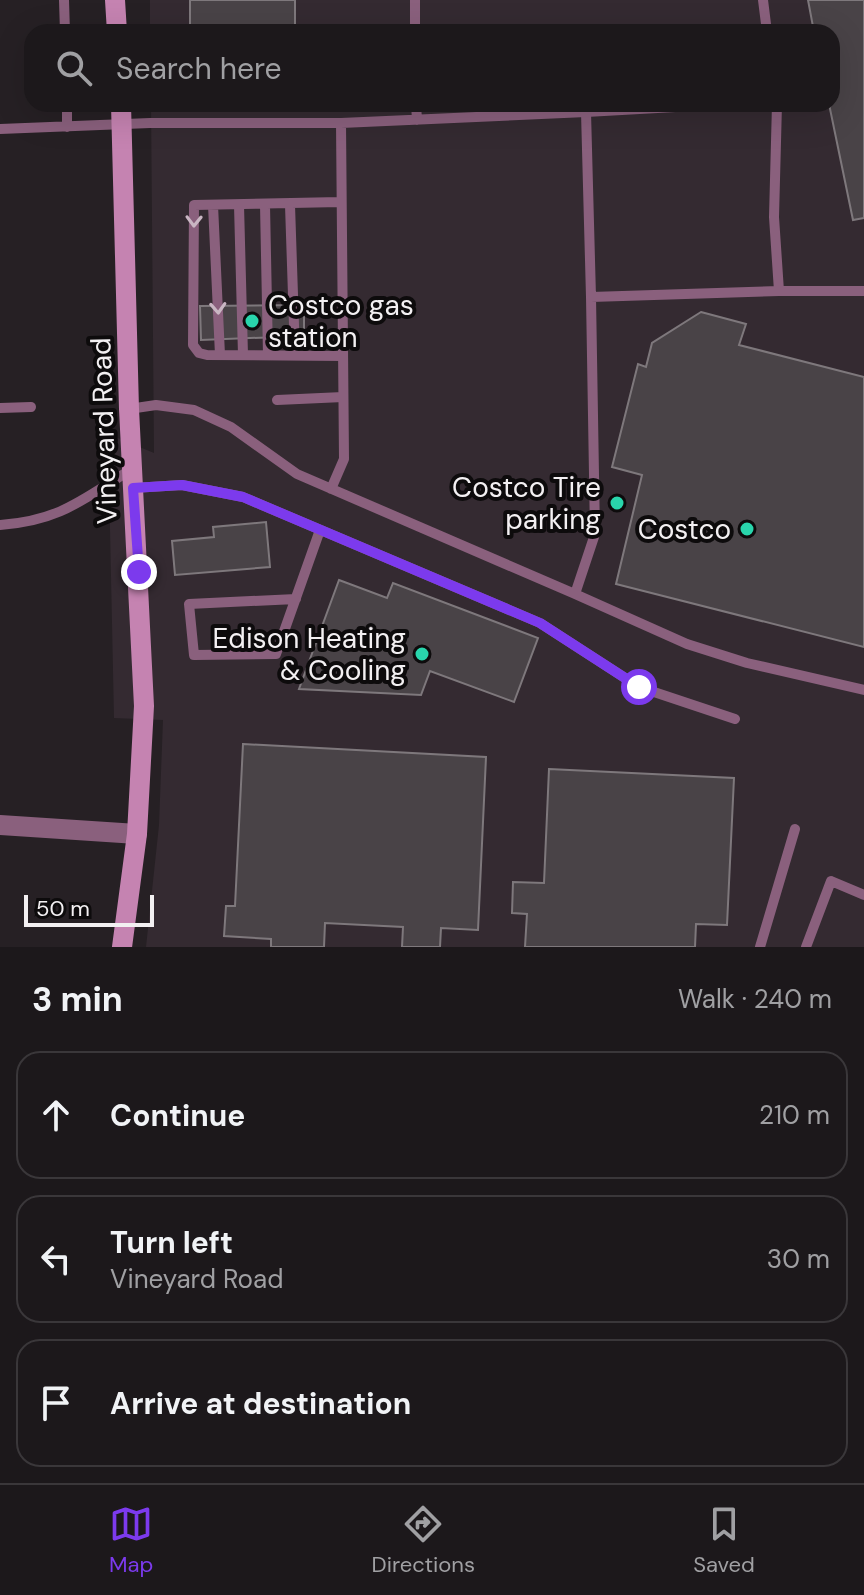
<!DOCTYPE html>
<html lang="en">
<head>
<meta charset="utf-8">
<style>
	:root { --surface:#1c181b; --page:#252124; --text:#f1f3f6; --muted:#a0a0a3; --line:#3a373a; --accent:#7c3aed }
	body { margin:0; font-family:"DM Sans",sans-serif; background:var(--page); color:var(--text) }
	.scale { position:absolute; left:24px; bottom:20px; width:130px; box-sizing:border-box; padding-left:8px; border:4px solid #f3f0f2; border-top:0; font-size:22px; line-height:28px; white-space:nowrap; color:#f3f0f2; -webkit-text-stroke:6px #0d0b0c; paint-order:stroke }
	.stop { position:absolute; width:24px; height:24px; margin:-18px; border:6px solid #7c3aed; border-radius:50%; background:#fff }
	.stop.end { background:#7c3aed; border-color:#fff; box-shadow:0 2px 8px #0008 }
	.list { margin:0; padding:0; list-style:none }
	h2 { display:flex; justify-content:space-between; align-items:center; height:104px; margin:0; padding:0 32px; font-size:34px }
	h2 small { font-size:26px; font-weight:400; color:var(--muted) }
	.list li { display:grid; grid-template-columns:52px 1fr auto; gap:24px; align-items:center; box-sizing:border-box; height:128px; margin:0 16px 16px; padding:0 16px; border:2px solid var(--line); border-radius:24px }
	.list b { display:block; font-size:30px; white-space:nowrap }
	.list p { margin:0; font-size:26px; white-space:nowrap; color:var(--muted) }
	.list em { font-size:26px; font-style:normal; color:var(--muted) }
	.icon { flex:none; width:44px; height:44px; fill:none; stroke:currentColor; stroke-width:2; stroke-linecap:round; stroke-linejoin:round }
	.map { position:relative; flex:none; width:864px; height:947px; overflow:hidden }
	.search { position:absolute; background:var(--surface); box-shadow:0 8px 32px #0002; left:24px; right:24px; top:24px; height:88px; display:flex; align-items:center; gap:20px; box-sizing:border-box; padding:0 28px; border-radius:24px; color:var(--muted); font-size:30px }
	.sheet { height:536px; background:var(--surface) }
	nav { display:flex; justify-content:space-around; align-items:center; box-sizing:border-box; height:112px; border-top:2px solid var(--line); background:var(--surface); font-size:22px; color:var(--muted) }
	nav a { display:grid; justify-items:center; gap:4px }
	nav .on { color:var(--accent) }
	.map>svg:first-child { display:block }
</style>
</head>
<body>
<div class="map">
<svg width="864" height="947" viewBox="0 0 864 947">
	<rect width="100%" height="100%" fill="#262024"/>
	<path fill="#342a31" d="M150,0h714v947h-718l13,-122 4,-105 -49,-2 -6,-284 46,19 -3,-349h681v-72h-682z"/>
	<path fill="#494347" stroke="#7e787c" stroke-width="2" d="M190,0h105v32h-105z
		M808,0h56v218l-11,2 -24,-116h3v-72h-18z
		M304,305v31l-103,4 -1,-34z
		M701,312l45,12 -7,21 125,32v270l-248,-63 26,-109 -30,-8 26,-103 8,3 6,-24z
		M266,522l4,45 -95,8 -3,-34 42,-4 -1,-10z
		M339,580l48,18 6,-15 145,55 -24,64 -84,-31 -9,24 -122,-6z
		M243,744l243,13 -8,173 -37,-2 -1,19h-38l1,-20 -78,-4 -1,24h-53v-8l-47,-3 2,-30h9z
		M549,769l185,9 -7,147 -31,-1 -1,23h-170l2,-33 -15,-1 1,-31 31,1z"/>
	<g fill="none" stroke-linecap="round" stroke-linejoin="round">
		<path stroke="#8a607d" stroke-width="10" d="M64,0l1,32
			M415,0v32
			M763,0l4,32
			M67,104v23
			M416,104l1,16
			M586,112l143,-8
			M0,129l150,-6h191l245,-11 5,185 188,-6 -5,-74 3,-113
			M340,202l-146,3 -1,140 6,8 8,2 135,1
			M213,205l7,150
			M239,205l4,150
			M265,205l3,150
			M290,205l5,150
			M779,291h85
			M277,400l66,-3
			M0,408l31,-1
			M129,409l27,-4 38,5 37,17 66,47 278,120 20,-60 -4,-237
			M133,488l49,-3 61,12 297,126 99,64 96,32
			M331,489l13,-30 -3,-336
			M0,525c60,-4 83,-26 132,-56
			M575,594l112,50 60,19 117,27
			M296,599l-107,5 5,51 82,-1 44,-124
			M760,947l35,-118
			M806,947l25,-66 33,14"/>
		<path stroke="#8a607d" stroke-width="20" d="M0,825l137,9"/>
		<path stroke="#c583b1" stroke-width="20" d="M115,0l2,32
			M121,104l8,305 15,297 -7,128 -15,113"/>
	</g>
	<defs><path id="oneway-chevron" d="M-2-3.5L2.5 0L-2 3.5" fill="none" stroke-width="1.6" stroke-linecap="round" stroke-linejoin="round" transform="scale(2)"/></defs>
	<g stroke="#c9b6c3">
		<use href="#oneway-chevron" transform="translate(194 221) rotate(91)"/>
		<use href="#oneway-chevron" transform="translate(218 308) rotate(87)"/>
	</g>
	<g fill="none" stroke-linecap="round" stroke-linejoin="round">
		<path stroke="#7c3aed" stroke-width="10" d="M139,572l-6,-84 49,-3 61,12 297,126 99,64"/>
	</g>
	<g fill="#29d5ac" stroke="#0d0b0c" stroke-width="3">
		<circle cx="252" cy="321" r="8"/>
		<circle cx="617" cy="503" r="8"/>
		<circle cx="747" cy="529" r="8"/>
		<circle cx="422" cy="654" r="8"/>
	</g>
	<g text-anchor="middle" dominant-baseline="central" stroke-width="8" stroke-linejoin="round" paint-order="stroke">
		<g font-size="28" fill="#f3f0f2" stroke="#0d0b0c" text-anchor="end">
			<text x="268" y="305" text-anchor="start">Costco gas<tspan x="268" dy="32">station</tspan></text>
			<text x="601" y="487">Costco Tire<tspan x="601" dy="32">parking</tspan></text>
			<text x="731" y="529">Costco</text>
			<text x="406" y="638">Edison Heating<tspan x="406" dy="32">&amp; Cooling</tspan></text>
		</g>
		<g font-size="28" fill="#f3f0f2" stroke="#0d0b0c">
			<text transform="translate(104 431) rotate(-92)">Vineyard Road</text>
		</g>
	</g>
</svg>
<div class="scale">50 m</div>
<div class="stop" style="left:639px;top:687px"></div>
<div class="stop end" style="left:139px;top:572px"></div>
<div class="search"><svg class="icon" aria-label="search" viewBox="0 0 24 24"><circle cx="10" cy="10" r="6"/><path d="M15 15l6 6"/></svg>Search here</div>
</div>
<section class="sheet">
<h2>3 min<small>Walk · 240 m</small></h2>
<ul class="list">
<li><svg class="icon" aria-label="ahead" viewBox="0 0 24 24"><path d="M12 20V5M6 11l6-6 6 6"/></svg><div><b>Continue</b></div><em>210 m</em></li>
<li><svg class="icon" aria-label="left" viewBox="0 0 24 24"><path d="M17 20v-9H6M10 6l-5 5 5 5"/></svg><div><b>Turn left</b><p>Vineyard Road</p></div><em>30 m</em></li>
<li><svg class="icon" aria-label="arrive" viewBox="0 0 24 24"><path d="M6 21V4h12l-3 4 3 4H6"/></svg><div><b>Arrive at destination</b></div></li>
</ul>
</section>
<nav>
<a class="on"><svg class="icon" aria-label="map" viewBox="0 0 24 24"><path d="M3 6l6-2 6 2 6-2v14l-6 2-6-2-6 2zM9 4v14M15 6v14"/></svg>Map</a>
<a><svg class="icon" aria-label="directions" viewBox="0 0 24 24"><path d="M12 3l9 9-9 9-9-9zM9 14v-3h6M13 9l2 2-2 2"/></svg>Directions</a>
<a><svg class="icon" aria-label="saved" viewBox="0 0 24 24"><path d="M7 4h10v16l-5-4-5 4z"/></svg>Saved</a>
</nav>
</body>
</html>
